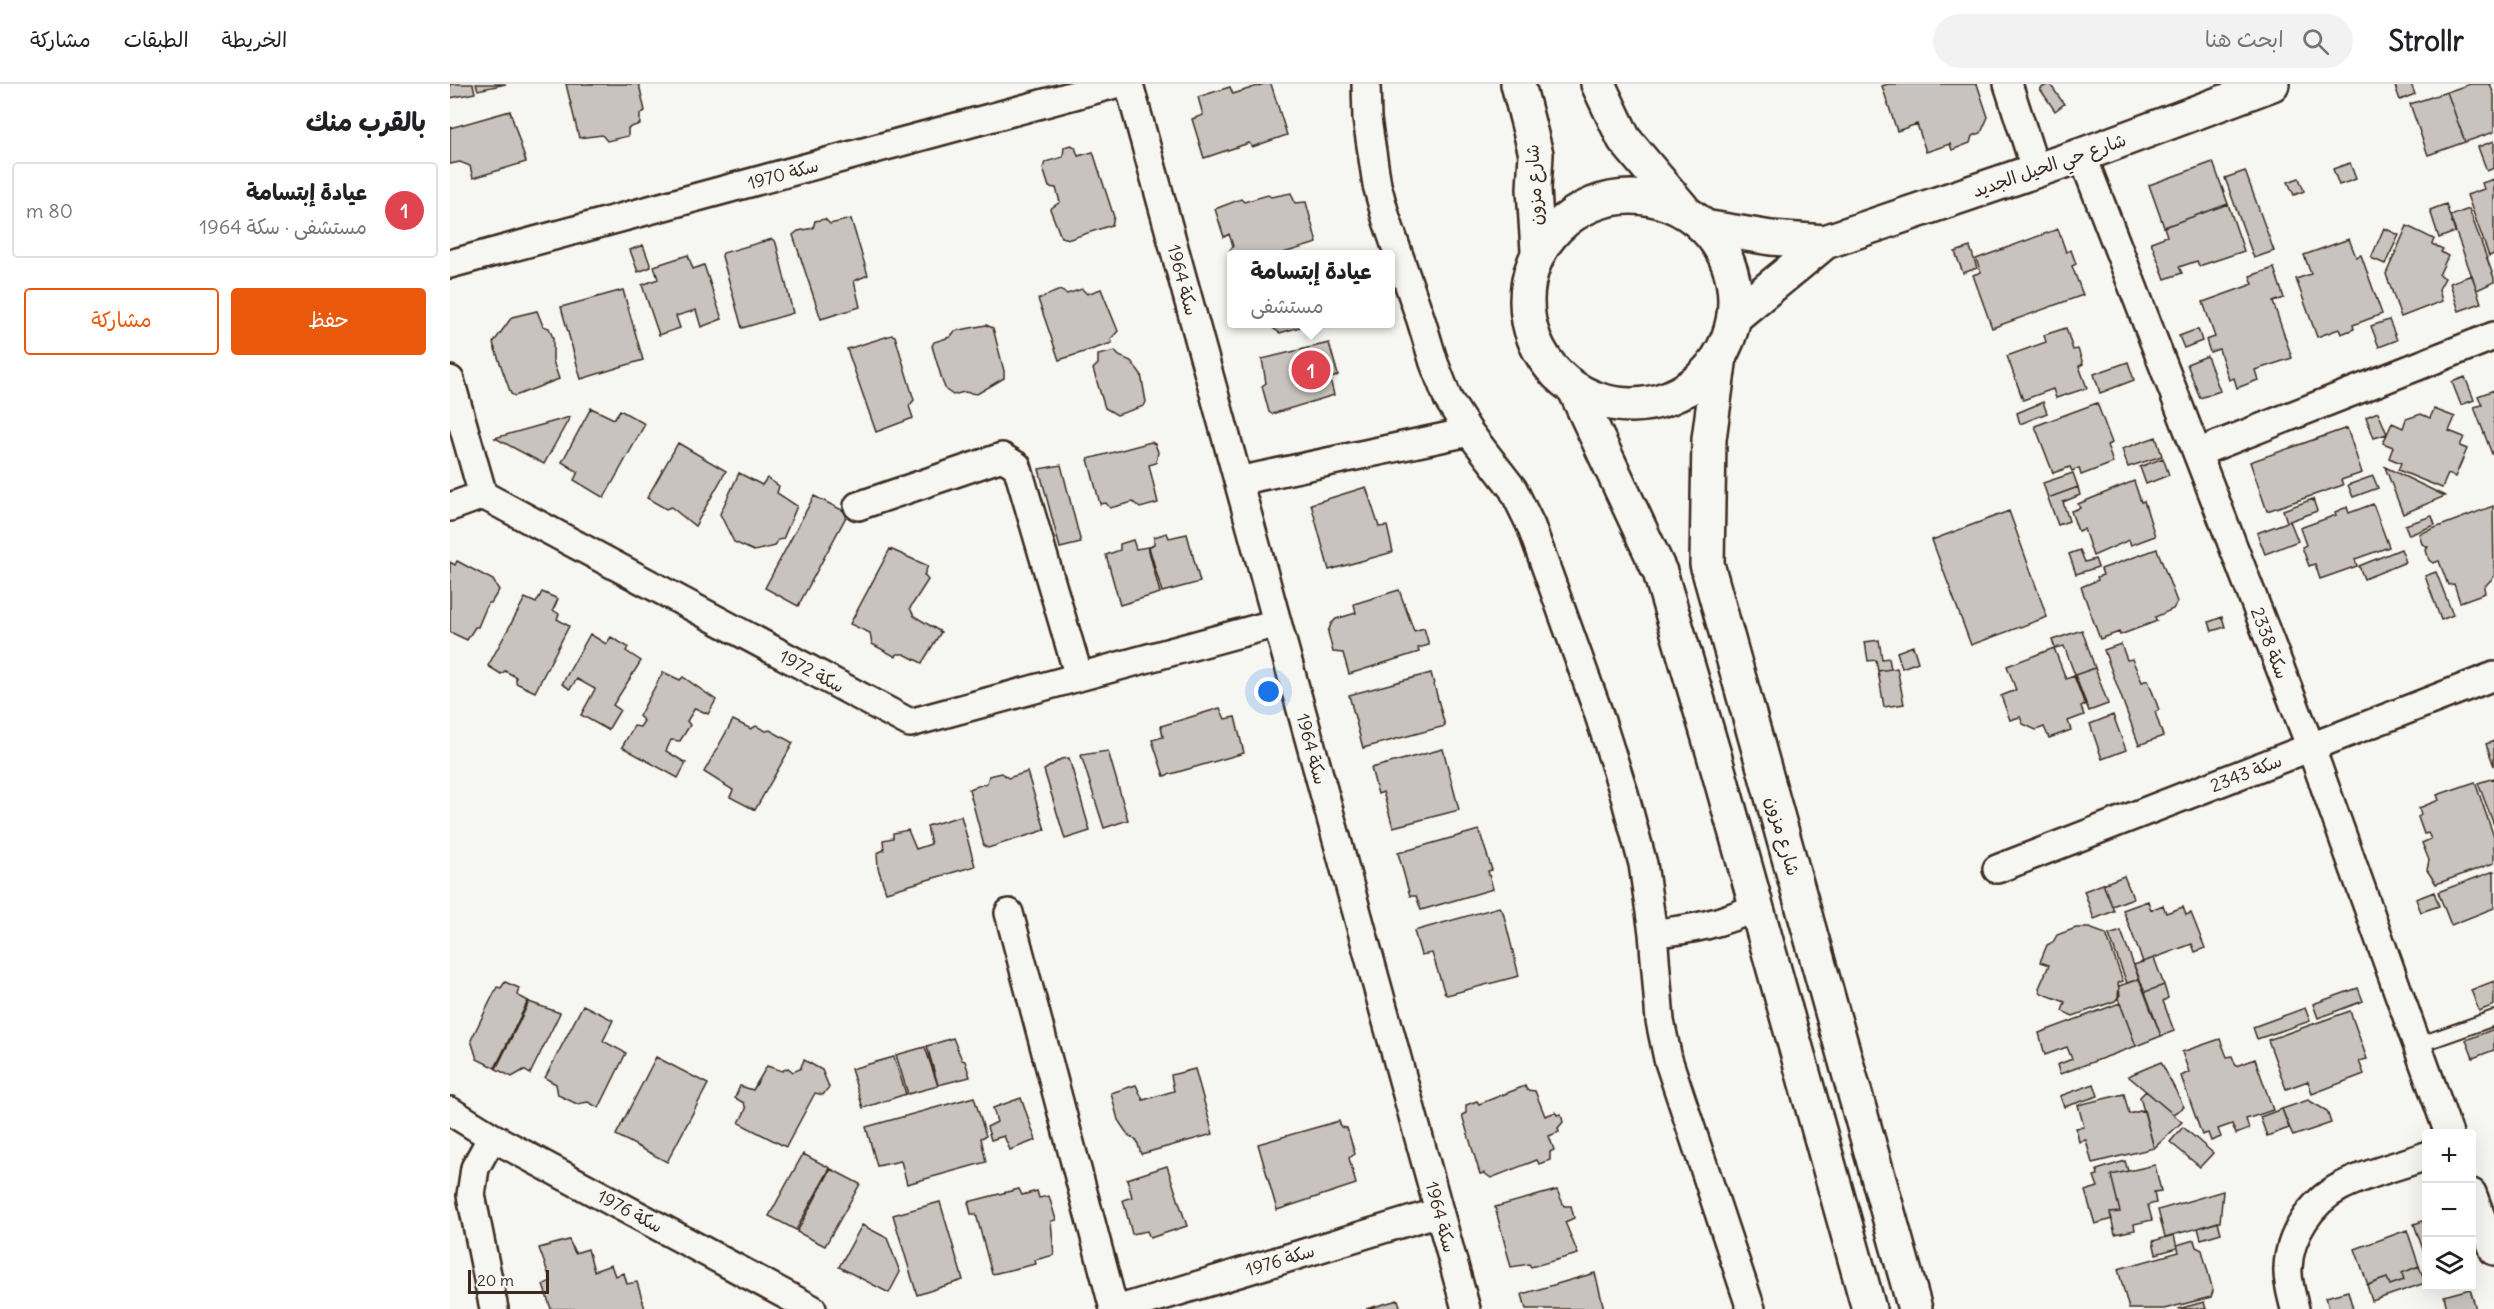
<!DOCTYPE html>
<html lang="ar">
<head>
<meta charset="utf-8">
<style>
	:root { --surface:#fff; --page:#f2f2f2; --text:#202124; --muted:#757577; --line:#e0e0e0; --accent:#ea580c }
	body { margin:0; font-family:Delius,"Playpen Sans Arabic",sans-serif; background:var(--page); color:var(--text); direction:rtl }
	.controls { position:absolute; right:18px; bottom:18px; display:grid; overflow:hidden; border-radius:6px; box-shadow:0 6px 24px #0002 }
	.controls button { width:54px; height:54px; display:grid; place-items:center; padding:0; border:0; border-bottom:2px solid var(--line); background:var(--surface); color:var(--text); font:30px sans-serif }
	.scale { position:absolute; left:18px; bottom:15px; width:81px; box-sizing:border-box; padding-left:6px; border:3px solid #3b2a1e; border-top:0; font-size:16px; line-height:21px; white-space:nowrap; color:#3b2a1e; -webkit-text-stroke:4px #f6f6f2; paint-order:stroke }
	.you { position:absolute; left:819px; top:608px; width:21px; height:21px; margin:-15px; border:4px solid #fff; border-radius:50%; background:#1a73e8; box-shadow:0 0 0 9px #1a73e833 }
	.badge { display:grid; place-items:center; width:39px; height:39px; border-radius:50%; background:var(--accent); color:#fff; font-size:20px; font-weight:700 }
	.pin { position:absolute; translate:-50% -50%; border:3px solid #fff; box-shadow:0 2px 6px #0006 }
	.popup { position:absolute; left:777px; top:166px; width:168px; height:78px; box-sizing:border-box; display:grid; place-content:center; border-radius:6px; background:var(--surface); filter:drop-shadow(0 2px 4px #0005); font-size:20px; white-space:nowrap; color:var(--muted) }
	.popup b { font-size:22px; color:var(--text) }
	.popup::after { content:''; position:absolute; left:50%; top:100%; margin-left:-12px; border:12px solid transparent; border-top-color:var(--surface) }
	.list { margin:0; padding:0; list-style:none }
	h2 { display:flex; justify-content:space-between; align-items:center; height:78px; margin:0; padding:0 24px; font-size:26px }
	h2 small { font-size:20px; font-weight:400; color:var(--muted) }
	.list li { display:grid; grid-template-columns:39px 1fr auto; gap:18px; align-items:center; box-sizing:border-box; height:96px; margin:0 12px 12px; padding:0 12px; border:2px solid var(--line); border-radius:6px }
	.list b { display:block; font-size:22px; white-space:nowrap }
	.list p { margin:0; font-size:20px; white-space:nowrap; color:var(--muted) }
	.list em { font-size:20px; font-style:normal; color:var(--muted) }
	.actions { display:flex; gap:12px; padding:18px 24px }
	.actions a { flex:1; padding:14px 0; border:2px solid var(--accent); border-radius:6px; text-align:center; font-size:21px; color:var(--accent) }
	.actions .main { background:var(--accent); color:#fff }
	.icon { flex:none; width:33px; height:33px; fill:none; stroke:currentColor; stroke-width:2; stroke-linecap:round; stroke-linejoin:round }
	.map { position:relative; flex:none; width:2044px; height:1225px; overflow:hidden; direction:ltr }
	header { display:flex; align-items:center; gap:36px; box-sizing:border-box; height:84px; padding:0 30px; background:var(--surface); border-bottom:2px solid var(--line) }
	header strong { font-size:28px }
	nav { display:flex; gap:33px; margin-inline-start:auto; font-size:21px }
	.search { width:420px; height:54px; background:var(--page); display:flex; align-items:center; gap:15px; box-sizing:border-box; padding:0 21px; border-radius:33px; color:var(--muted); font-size:22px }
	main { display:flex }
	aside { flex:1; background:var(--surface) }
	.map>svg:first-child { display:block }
</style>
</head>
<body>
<header>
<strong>Strollr</strong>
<div class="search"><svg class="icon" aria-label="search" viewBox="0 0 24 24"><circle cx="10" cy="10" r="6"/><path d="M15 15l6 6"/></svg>ابحث هنا</div>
<nav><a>الخريطة</a><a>الطبقات</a><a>مشاركة</a></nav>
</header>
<main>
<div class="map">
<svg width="2044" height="1225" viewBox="0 0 2044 1225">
	<rect width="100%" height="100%" fill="#f6f6f2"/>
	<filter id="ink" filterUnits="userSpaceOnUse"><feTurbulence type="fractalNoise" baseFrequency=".0167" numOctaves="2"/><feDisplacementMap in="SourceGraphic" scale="12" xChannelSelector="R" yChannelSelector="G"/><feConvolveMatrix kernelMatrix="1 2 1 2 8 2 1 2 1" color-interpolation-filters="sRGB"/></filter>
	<g filter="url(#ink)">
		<path fill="#c8c3be" stroke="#3b2a1e" stroke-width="1.5" d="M0,0h23l2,9 -25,5z
			M26,0h30l-28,6z
			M116,0h73l6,27 -5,3v10l-12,4v8l-21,5 -5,-6 -23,3z
			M814,0h7l16,51 -35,12 -3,-4 -45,15 -12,-39 11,-4 -5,-18 32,-10 3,7z
			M1438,0h89l11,33 -7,16 -9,3 -2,7 -18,7 -2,-6 -24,8 -9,-28 -20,7 -15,-45z
			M1598,0h2l14,20 -9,7 -15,-22z
			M1949,0h12l4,10 -15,6 -5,-14z
			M2020,0h20l4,11v37l-29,10 -18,-50z
			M1997,8l18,50 -37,13 -18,-51z
			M60,27l16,51 -53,16 -3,-12 -10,-4 -10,2v-36z
			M2044,57v27l-7,3 -9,-24z
			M621,61l4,2 3,9 15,-4 21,65 -2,8 -42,14 -9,-2 -11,-28 10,-7 -4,-14 -7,-1 -6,-19 2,-6 18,-5 1,-10z
			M1763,78l15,42 -64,23 -15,-42z
			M1900,79l6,16 -17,6 -6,-16z
			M1795,87l29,80 -20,7 -29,-80z
			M1849,94l5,13 -10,4 -6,-13z
			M2044,95v75l-5,2 -22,-61 17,-6 -2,-6z
			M841,109l4,10 11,-1 11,41 -37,11h-48l-2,-4 3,-4 -4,-12 -5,3 -9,-28 26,-10 3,3 24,-7 3,2z
			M1778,120l16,47 -45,15 -2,-5 -18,6 3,6 -17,6 -14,-37 16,-6 -3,-9z
			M1996,120l9,28 -16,6 -9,-28z
			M2019,125l25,69v4l-17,8 -27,-74z
			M375,135l5,5 21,-5 17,56 -14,6 6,26 -39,12 -28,-84 5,-4 15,-3 2,-7z
			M1957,142l27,13 -2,5 11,5 -2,3 7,4 -9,19 6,3 -6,11 3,12 -41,16 -15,-43z
			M1934,144l15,7 -14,29 -14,-6z
			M1608,145l8,23 5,-2 5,14 -4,2 11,29 -91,33 -19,-53 8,-3 -5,-13z
			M322,155l4,4 17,70 -51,15 -20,-72 1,-3z
			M1899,155l7,18 5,-2 21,59 -29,11 1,4 -13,5 -2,-5 -22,8 -21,-58 15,-5 -7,-19z
			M193,161l8,22 -13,5 -8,-22z
			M1520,163l7,21 -14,5 -8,-21z
			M238,171l5,14 11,-4 18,54 -21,8 -5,-17 -20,6 4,12 -21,7 -17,-50 16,-6 -4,-13z
			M1824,184l10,30 -11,4 19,56 -37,12 3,10 -21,8 -3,-10 -5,2 -10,-31 -9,3 -4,-12 9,-3 -12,-35 50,-18 -3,-8z
			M2022,191l9,28 -22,8 -9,-28z
			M632,205l5,5 14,-5 17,42 -7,8 1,4 -53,17 -21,-61 22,-9 7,4z
			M173,206l20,70 -62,19 -20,-72z
			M87,227l6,15 6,2 4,10v23l6,18 -44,17 -4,-2 -18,-51 19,-26z
			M1939,236l8,20 -18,7 -8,-21z
			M823,240h29l1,2 -23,7 -6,-4z
			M536,241l7,3 11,43v7l-27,16 -13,-2 -11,3 -7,-5 -3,-7 -11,-37 2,-4 16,-5 5,-6z
			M1616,244l7,22 5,-1 5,15 -4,2 8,22 -31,10 -3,-9 -30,11 -16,-44 39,-14 -2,-7z
			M1748,245l4,12 -18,7 -5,-12z
			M442,251l3,1 19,64 -5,6 4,12 -37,14 -29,-83z
			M879,259l9,32 -8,4 4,16 -62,19 -3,-2 -7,-26 4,-3 -4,-24z
			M665,267l4,5 12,5 10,13 5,28 -2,4 -27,9 -12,-7 -12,-39 5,-5v-9z
			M1757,272l13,35 -20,7 -13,-34z
			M1678,278l6,18 -34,13 -6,-19z
			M2015,293l9,23 -13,5 -9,-23z
			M2044,306v63l-2,1 -18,-47 8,-2 -4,-9z
			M1593,318l4,11 -27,11 -3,-11z
			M1647,319l15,40 -5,2 6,18 -32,12 -2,-7 -7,3 -2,-4 -17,6 -18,-47z
			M141,324l23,11 6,-9 25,14 -41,74 -30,-18 4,-8 -16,-10z
			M1984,325l21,8 -6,14 15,6 -4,9 7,3 -12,28 -7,-3 -6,14 -44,-18 3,-7 -12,-5 4,-11 -10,-4 9,-20 11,5 3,-9 15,-5 9,4z
			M1928,328l9,22 -13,4 -8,-21z
			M120,333l-26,47 -49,-26z
			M1897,344l15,45 -21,7 2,5 -76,26 -17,-49z
			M1706,353l6,19 -34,11 -6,-18z
			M701,358l4,2 3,8 -2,11 -7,2 9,38 -18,5 -7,-6 -23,6 -4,-5 -6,1 -12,-45z
			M228,359l48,28 -31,55 -24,-19 -5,2 -19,-11z
			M1713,374l6,17 -23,9 -6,-17z
			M611,381l20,78 -21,5 -21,-79z
			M1935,383l60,29 -42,18z
			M289,389l23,12 5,-7 12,8 -2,7 20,13 -14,33 -5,1 -3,6 -21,5 -20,-9 -14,-28z
			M1623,389l5,14 -30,11 -5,-15z
			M1923,392l5,12 -25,9 -5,-12z
			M1684,397l7,21 3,-1 11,35 -24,9 -2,-5 -36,16 -9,-27 -6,2 -7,-20 9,-3 -2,-4z
			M916,403l13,40 8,-1 6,26 -64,18 -18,-66z
			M1628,403l2,8 -17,7 6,19 -11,4 -10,-27z
			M364,412l34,17 -50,93 -33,-18z
			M1863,415l4,12 -30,11 -4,-12z
			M1923,420l16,43 -34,12 2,7 -37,13 -5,-15 -6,2 -7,-19 4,-2 -6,-17 36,-13 -1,-3 12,-5 2,6z
			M2043,422l1,71 -10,10 1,6 -25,9 -6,-18 -6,1 -9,-24 -6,2 -4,-3 -3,-10 2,-3 -6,-3 -3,-10z
			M1559,427l38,106 -76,28 -39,-105z
			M1982,432l3,9 -26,10 -4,-10z
			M1840,437l8,20 -33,13 -8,-21z
			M717,449l2,5 18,-4 13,48 -38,10 -13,-45 5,-3v-7z
			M683,456l3,9 12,-2 12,46 -40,12 -14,-50 14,-5v-6z
			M440,465l38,17 -4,9 4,5 -18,28 4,8 27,16 -19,31 -18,-9h-7l-1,3 -24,-13 -2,-11 -20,-9z
			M1707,465l20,53 -4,7 -18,8 2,4 -37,14 -1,-3 -19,7 -19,-52 17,-7 -1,-3 6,-2 -2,-6z
			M1951,465l5,13 -42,17 -5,-13z
			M1630,466l5,12 10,-3 3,8 -22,7 -7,-20z
			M7,477l36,19 6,10 -8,13h-3l-10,24h-3l-8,13 -17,-8v-70l5,3z
			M1986,488l17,43 -12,5 -16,-44z
			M949,506l15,41 10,-3 5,17 -11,3 1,4 -70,22 -6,-21 -10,-1 -5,-20 3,-8 5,-5 20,-6 -2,-9z
			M92,508l16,7 -5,11 6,4 -2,5 12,7 -34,66 -19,-9v-6l-11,-6 -4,3 -13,-8 37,-68 11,5z
			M1772,533l3,10 -13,4 -3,-9z
			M1632,546l13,38 -20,7 -11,-29 -9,2 -3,-8z
			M140,550l16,10 5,-7 17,10 -2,4 15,10 -28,44 7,5 -12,20 -27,-15 14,-26 -18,-10 -7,10 -8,-5z
			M1429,556l3,19 7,-1 2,11 -13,2 -2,-11 -8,1 -3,-19z
			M1671,560l6,16 5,-1 10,23 6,-2 11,30 -4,2 8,24 -24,9 -35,-95z
			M1463,562l5,16 -16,6 -5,-16z
			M1604,564l12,31 8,-3 11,29 -4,2 3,8 -16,6 3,9 -22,8 -5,-11 -8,3 -13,-6 -3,-7 -10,3 -9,-24 15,-6 -9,-24z
			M1447,584l7,36 -20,3 -6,-36z
			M1645,584l13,36 -19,7 -14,-36z
			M213,588l17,8 3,-3 33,23 -8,14 -13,-6 -8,13 3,4 -10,16 -9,-1 -5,11 20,12 -8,15 -56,-31 12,-21 6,1 4,-6 -5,-5z
			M981,589l14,53 -82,22 -14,-53z
			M770,624l5,11 10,-2 9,36 -80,23 -12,-36 11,-3 -2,-11z
			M1663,631l13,35 -24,9 -12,-35z
			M283,636l18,9 5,-3 10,5 4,-1 23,13 -38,67 -25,-13 3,-7 -29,-18z
			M2044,657v25l-8,-22z
			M993,665l16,61 -66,17 -10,-35 -5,2 -7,-26z
			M658,667l20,69 -24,8 -23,-73z
			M619,674l21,73 -25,8 -21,-69 17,-11z
			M577,688l18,58 -57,18 -4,-2 -15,-57 18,-6 2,-7 13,-3 6,5z
			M2044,694v47l-16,-42z
			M2025,698l19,55v26l-58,21 -9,-14 2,-10 -7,-17 9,-4 -3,-6 -4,1 -6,-17 3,-2 -2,-7 20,-8 -2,-5z
			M511,732l14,50 -89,26 -8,-24 -1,-15 7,-3 -1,-10 10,-2v-5l15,-3 8,19 15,-5 -4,-18z
			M1029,746l13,40 -4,1 5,18 -72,21 -5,-14h-6l-12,-43z
			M2044,787v37l-43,17 -13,-33z
			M1674,792l9,22 -21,8 -9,-22z
			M1653,800l11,27 -20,8 -10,-28z
			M1984,808l5,14 -18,6 -5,-13z
			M1698,817l3,9 12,-5 3,8 17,-6 3,8 5,-2 14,35 -10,4 -3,-8 -49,18 -20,-52z
			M1049,823l4,5 16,64 -72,19 -2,-1 -13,-41 -11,2 -7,-24z
			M1626,844h13l17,6 17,47 -5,2 2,12 -5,6 -42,15 -11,-5 3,-9 -24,-9 -2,-5 10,-23 -9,-3 7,-17 6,-3 4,-7z
			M1671,847l18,48 -12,4 -18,-48z
			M1704,874l10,27 -19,7 -11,-27z
			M1689,895l22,57 -25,10 -18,-48 1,-12z
			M2044,897v24l-15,6 -8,-21z
			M55,898l14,6 -2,7 13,7 -2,-1 -33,67 -18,-9 -6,-19 26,-53 4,1z
			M1714,901l4,13 -5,3 11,30 -13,5 -16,-44z
			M1908,904l5,13 -45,17 -5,-14z
			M79,918l31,11 -30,61 -6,-4 -12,7 -16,-8z
			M1670,919l16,43 -76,28 -3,-9 15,-6 -5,-12 -22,8 -6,-22z
			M133,921l30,15 -10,21 23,12 -27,55 -11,-6 -11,2 -19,-9 -2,-11 -11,-6z
			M1855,924l5,13 -53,18 -4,-12z
			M1900,927l17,48 -8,2 5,13 -52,20 -4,-13 -22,8 -18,-49z
			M2044,945v21l-21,8 -7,-18z
			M503,954l9,22 3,1 5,16 -32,8 -11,-39z
			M1770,955l7,18 5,-1 4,10 19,-7 18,51 -27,9 3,10 -13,5 -4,-10 -14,5 3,8 -10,4 -3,-8 -6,2 -21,-59 8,-4 -7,-20z
			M475,963l13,39 -30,8 -12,-39z
			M206,973l52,27 -41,78 -51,-27z
			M444,973l12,37 -43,14 -12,-39z
			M354,976l18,10 7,17 -6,8 -8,-2 -29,54 -47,-24 7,-14 -2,-6 -9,-5 5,-12 13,4 14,-24 15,5 6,-3 5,4 7,-3z
			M1711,978l23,45 -11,7 -45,-38z
			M745,985l18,65 -72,20 -4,-13 -9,-6 -10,-15 -7,-27 25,-8 7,15 31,-9 -3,-16z
			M1644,1000l4,12 -34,11 -4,-11z
			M1075,1002l2,4 8,1 10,25 11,-4 1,3 4,-1 2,8 -5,6 1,4 -10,4 5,14 -4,2v8l-11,4 -2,-4 -46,18 -7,-5 -4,1 -18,-59 4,-2v-8l11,-4 2,3z
			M1696,1007l36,31 -28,26 -14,-51z
			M1674,1010l5,20 15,-4 10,38 -62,15 -6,-23 -7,2 -3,-14 8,-1 -6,-22z
			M524,1013l12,39 -5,2 5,24 -79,22 -6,-23 -24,5 -11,-39z
			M571,1014l15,42 -26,10 -6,-14 -13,4 -4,-13 10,-5 -4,-14z
			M1858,1016l19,11 4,12 -38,13 -11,-27z
			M1832,1025l7,19 -22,8 -7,-19z
			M889,1037l2,6 6,1 8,26 -6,4 7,26 -79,26 -19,-66z
			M1733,1043l30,26 -13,14 -30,-25z
			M353,1070l27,14 -34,62 -27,-14z
			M1675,1077l3,10 -17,4 9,37 -10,1 2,6 -17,5 -10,-33 13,-4 -4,-11 4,-1 -1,-5z
			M1705,1081l6,26 -7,1 2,11 -8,2 4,15 -18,4 1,6 -20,4 -5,-21 10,-1 -9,-37z
			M717,1082l20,60 -37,12 -3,-7 -15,3 -9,-34 9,-3 -5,-18z
			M381,1085l29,15 -35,62 -28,-14z
			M569,1105l3,6 15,-4 2,7 10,-2 7,24 -5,1 3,34 -19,5 1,4 -44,10 -16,-60h-5l-3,-12z
			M1107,1106l7,16h7l3,12 -9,4 13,32 -47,13 -2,-3 -18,3 -16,-60z
			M1773,1107l-3,31 -55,15 -7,-27z
			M490,1118l23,78 -46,15 -24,-80z
			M1976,1136v38l-12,-34z
			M1768,1138l3,11 -20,6 -3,-11z
			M412,1141l25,13 13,34 -11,21 -50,-26z
			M1957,1146l12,36 -17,7 2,7 -14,5 -3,-7 -19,7 -13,-36z
			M1724,1151l3,13 -21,6 -3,-13z
			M119,1156l6,13 13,-4 6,22 17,-6 4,11 9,-3 3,11 10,-2 8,27h-94l-8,-24 8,-4 -12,-33z
			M1744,1156l2,7 6,3 11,41 -2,6 -47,12h-35l-11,-40 61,-17 -2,-7z
			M1969,1182l6,17 -53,18 -5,-16 20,-7 3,7 14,-5 -2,-7z
			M1145,1189l9,36h-78l-4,-15z
			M2020,1205l6,20h-29l-3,-13z
			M1898,1207l5,18h-24l-3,-12z
			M948,1216l3,9h-35z
			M1754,1218l2,7h-28z"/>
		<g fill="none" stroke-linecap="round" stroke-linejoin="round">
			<g stroke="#3b2a1e" stroke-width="18">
				<path id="lane" d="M1968,961l76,-27"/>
			</g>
			<g stroke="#3b2a1e" stroke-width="32">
				<path id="street" d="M679,0l337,1225
					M916,0l1,35 10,66 9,33 35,102 13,43 14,36 21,33 44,57 18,37 66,183 27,84 19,71 10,69 7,88 8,38 83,250
					M1558,0l28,87
					M1632,71l229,593 138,386
					M0,180l665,-180
					M0,296l33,115 427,228 367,-100
					M1747,369l297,-117
					M788,397l231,-49
					M408,422l144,-49 15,9 62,211
					M0,423l33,-12
					M1547,785l497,-193
					M559,829l105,396
					M1203,849c40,-3 68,-10 104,-26
					M0,1027l42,26 320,172
					M42,1053l-17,31 -4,27 23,114
					M2022,1109l22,58
					M670,1225l319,-97
					M1845,1225c-3,-12 -8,-28 -7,-41 1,-32 23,-66 52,-81 27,-14 59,-21 86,-31"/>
			</g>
			<g stroke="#3b2a1e" stroke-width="38">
				<path id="secondary" d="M1254,143l67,11 54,4
					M1284,233l91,-75 257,-87 190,-71"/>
			</g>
			<g stroke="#3b2a1e" stroke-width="38">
				<path id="primary" d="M1068,0l18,70 -2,35 4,62
					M1148,0l26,55 59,70
					M1077 217a104 104 0 1 1 208 0a104 104 0 1 1-208 0Z
					M1270,272l-11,83 -2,125 208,745
					M1124,304l86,184 54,183 155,554"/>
			</g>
			<use href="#lane" stroke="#f6f6f2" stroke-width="14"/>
			<use href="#street" stroke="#f6f6f2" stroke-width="27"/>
			<use href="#secondary" stroke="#f6f6f2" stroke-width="33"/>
			<use href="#primary" stroke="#f6f6f2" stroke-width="33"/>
		</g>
	</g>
	<g text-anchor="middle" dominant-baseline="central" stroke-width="4.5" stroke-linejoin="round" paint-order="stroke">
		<g font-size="18" fill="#3b2a1e" stroke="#f6f6f2">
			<text transform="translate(1599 81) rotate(-19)">شارع حي الحيل الجديد</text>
			<text transform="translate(333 90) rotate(-15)">سكة 1970</text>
			<text transform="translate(1084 101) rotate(-93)">شارع مزون</text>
			<text transform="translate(733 196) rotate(75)">سكة 1964</text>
			<text transform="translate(1820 559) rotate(69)">سكة 2338</text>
			<text transform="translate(362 587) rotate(28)">سكة 1972</text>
			<text transform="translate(862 665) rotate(75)">سكة 1964</text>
			<text transform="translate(1796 689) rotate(-21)">سكة 2343</text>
			<text transform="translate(1333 752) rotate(74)">شارع مزون</text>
			<text transform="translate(180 1127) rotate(28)">سكة 1976</text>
			<text transform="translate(991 1133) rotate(75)">سكة 1964</text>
			<text transform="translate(830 1176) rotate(-17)">سكة 1976</text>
		</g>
	</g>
</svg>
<div class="controls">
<button>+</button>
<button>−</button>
<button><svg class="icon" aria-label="layers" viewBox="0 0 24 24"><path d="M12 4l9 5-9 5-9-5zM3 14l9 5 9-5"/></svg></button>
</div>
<div class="scale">20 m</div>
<div class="you"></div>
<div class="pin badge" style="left:861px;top:286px;background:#e0444e">1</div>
<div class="popup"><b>عيادة إبتسامة</b>مستشفى</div>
</div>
<aside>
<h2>بالقرب منك<small></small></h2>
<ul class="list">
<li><span class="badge" style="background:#e0444e">1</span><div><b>عيادة إبتسامة</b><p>مستشفى · سكة 1964</p></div><em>80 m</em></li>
</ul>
<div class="actions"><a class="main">حفظ</a><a>مشاركة</a></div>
</aside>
</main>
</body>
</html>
